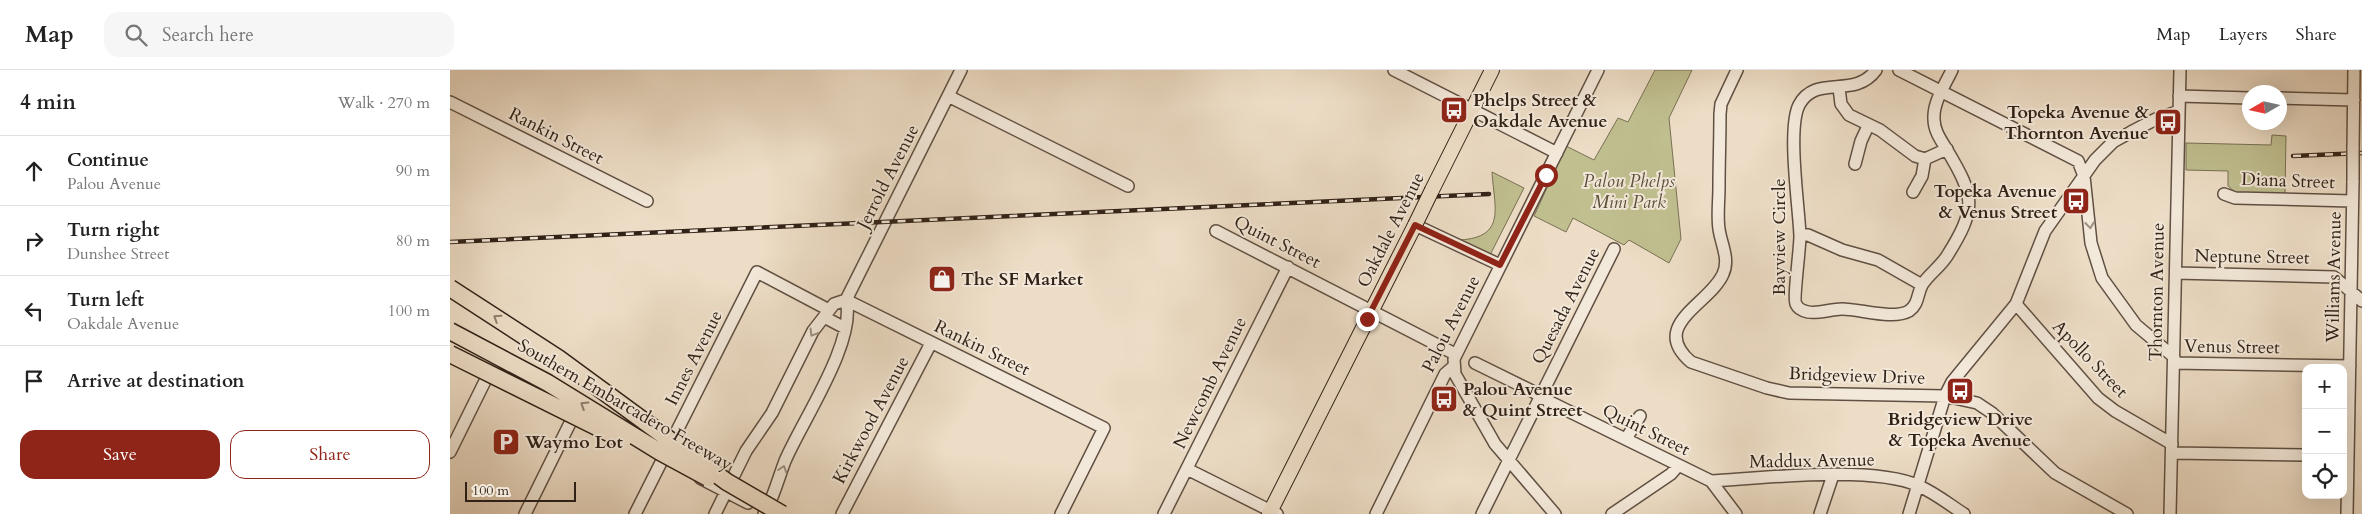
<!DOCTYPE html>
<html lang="en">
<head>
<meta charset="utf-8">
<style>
	:root { --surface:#fff; --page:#f6f6f6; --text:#222; --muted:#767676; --line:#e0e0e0; --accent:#8f2418 }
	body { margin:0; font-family:Cardo,serif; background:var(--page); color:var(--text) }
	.controls { position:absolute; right:15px; bottom:15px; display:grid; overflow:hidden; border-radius:10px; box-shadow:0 5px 20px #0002 }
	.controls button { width:45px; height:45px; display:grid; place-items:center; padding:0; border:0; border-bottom:1px solid var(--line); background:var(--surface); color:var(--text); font:25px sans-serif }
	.compass { position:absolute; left:1792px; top:15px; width:45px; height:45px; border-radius:50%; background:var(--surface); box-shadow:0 5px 20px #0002; rotate:261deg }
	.scale { position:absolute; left:15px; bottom:12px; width:111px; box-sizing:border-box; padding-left:5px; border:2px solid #312117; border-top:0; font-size:14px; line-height:18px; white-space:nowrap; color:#312117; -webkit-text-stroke:4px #f3e9da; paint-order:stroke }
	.stop { position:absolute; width:15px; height:15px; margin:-11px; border:4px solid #8f2418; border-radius:50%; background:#fff }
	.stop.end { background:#8f2418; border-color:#fff; box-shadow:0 1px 5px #0008 }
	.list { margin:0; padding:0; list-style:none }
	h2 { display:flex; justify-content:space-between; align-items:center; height:65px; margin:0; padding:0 20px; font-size:21px }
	h2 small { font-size:16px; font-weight:400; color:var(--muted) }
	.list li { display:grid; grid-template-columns:32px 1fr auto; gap:15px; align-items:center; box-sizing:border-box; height:70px; padding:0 20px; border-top:1px solid var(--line) }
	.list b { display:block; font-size:19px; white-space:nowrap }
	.list p { margin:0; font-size:16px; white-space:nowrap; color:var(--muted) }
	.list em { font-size:16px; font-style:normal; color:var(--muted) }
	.actions { display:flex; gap:10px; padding:15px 20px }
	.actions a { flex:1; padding:11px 0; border:1px solid var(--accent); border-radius:15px; text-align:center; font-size:18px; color:var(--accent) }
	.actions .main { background:var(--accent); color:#fff }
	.icon { flex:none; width:28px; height:28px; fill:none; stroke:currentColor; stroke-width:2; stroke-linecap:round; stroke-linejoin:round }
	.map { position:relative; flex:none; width:1912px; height:444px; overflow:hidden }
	header { display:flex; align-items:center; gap:30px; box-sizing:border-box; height:70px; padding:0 25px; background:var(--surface); border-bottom:1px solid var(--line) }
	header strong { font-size:24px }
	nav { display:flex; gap:28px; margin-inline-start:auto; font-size:18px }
	.search { width:350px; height:45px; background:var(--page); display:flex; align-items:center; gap:12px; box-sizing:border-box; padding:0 18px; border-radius:15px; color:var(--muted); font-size:19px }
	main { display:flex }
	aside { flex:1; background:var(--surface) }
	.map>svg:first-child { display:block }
</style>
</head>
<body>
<header>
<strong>Map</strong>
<div class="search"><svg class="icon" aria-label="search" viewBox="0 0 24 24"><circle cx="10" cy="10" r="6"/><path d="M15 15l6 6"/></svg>Search here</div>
<nav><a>Map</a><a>Layers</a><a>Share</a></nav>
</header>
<main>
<aside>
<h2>4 min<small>Walk · 270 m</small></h2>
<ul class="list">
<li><svg class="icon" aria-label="ahead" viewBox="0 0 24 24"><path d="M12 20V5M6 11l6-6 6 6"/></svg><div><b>Continue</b><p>Palou Avenue</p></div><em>90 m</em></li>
<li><svg class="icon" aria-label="right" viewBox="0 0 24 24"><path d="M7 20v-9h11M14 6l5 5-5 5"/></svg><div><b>Turn right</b><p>Dunshee Street</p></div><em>80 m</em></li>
<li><svg class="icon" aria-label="left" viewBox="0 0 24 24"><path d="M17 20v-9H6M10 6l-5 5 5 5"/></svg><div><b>Turn left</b><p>Oakdale Avenue</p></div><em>100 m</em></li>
<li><svg class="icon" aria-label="arrive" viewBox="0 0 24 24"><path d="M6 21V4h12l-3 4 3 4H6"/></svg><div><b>Arrive at destination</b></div></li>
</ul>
<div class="actions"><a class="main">Save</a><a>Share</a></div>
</aside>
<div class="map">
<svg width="1912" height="444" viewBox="0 0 1912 444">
	<rect width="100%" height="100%" fill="#edddc6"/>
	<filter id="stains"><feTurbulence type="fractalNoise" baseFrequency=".004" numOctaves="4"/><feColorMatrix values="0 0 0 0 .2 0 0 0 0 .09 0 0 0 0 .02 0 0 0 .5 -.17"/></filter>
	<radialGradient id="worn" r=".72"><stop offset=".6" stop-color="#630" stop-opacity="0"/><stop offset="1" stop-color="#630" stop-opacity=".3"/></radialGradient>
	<path fill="#c0bf90" stroke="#787054" d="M1205,0h37l-23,48 12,121 -12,24 -40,-23 -5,5 -51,-27 -7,14 -32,-16 32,-70 28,14 24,-42 10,4z
		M1822,65l14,1 -1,59 -49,-2 -8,-7v-15l-42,-1v-27l85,2z
		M1042,102l32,16 -34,67 -30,-15c47,-3 34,-33 32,-68z"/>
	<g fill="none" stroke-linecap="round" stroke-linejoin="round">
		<g stroke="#605043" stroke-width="14">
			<path id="minor" d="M944,0l163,83
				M1287,0l-16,34 -1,10c0,25 -1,49 -1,73 0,14 -2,29 0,42 2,15 11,30 4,45 -13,30 -75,51 -32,88l76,26 22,5 156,3 32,7 15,10 63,60 72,41
				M1426,0c-22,30 -60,3 -77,35 -12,24 0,102 1,131 0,13 -7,63 -4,68 2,5 7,7 12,8 10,2 23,-3 34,-3 18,0 51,11 67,2 10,-7 8,-17 13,-26 6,-10 18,-18 25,-29 30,-48 28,-59 0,-106 -6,-10 -13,-19 -13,-31 -1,-17 11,-34 18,-49
				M1449,0l179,91 6,15 7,67 11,35 34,47 38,32
				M1389,18l2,16 8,11 31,15 35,26 10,3 22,-10
				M498,26l180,90
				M1729,26l71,2
				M1830,28l74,2
				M0,32l197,99
				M1903,79l1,-79
				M1405,94l6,-23 7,-15
				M1463,122l9,-16 3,-17
				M1774,124l11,4 117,3
				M965,155l85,40
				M766,161l239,123
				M1350,164l8,1 34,15 36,10 44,25
				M1726,203l158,4 28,24
				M396,230l258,128 -43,86
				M1566,234l82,94 17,13 57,33
				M374,247l21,11
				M1025,293l57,28 18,11 161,79 25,33
				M1724,293l176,3
				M1176,369l14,-23
				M0,382l39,-79
				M1722,383l134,2
				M737,399l90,45
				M250,408l48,25
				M1261,411c52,-3 163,-16 208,5 16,7 31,19 45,28
				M75,444l49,-99
				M185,444l122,-242 72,38
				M265,444l31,-63 26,-38 41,-82 21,-27 12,-4 115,-230
				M314,444c10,-17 14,-35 21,-53 17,-40 72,-120 61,-161
				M392,444l89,-171
				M714,444l124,-247
				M926,444l69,-140 8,-7
				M1032,444l132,-265
				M1105,444l-60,-70 -40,-70 -1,-15 144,-289
				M1162,444l59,-40 7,-8
				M1370,444l13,-39
				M1459,444l36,-118 7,-14 64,-78 29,-73 50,-71 18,-18 18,-10 25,-13 23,-8
				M1720,444l10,-444
				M1897,444l6,-333"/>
		</g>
		<g stroke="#312117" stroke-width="16">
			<path id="major" d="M982,120l60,-120
				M819,444l146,-289"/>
		</g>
		<use href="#minor" stroke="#f3e9da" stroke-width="11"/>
		<use href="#major" stroke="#edddc6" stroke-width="14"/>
		<g stroke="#312117" stroke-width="4.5">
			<path id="rail" d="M1843,86l69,-3
				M0,172l1039,-48"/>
		</g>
		<use href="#rail" stroke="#f3e9da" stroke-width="2.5" stroke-dasharray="8" stroke-linecap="butt"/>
		<g stroke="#605043" stroke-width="14" stroke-linecap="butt">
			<path id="minor-bridge" d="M1903,111v-32"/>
		</g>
		<g stroke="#312117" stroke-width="16" stroke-linecap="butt">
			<path id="major-bridge" d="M965,155l17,-35"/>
		</g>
		<g stroke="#312117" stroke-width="19" stroke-linecap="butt">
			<path id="highway-bridge" d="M0,218l108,70 169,124 55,32
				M0,261l98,52 112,69 48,26
				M0,284l173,86"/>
		</g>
		<use href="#minor-bridge" stroke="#f3e9da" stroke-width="11"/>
		<use href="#major-bridge" stroke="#edddc6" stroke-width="14"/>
		<use href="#highway-bridge" stroke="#edddc6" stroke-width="16"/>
	</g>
	<defs><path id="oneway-chevron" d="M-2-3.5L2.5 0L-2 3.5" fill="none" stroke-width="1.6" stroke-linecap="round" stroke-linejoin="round" transform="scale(1.25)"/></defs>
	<g stroke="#9c8f82">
		<use href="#oneway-chevron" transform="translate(1640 155) rotate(84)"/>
		<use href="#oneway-chevron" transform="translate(363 263) rotate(121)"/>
		<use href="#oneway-chevron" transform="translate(333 399) rotate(-72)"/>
	</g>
	<g stroke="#8f7f6e">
		<use href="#oneway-chevron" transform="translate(47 248) rotate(-147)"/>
		<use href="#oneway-chevron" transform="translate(134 335) rotate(-148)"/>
	</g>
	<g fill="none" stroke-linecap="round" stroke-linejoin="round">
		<path stroke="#8f2418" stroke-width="6" d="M917,249l48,-94 85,40 46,-90"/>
	</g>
	<defs>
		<g id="bus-square" transform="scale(1.4375)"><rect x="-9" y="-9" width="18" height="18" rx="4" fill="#8f2418" stroke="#f3e9da"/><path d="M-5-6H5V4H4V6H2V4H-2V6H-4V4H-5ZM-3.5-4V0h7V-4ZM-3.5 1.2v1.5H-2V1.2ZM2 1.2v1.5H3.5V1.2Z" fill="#fff"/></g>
		<g id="shop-square" transform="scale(1.4375)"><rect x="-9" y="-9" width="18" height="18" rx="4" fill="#8f2418" stroke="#f3e9da"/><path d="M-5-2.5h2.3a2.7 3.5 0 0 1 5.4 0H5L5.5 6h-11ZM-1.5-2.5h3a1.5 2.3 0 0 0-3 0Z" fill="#fff"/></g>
		<g id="parking-square" transform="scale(1.4375)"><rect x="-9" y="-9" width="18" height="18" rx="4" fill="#8f2418" stroke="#f3e9da"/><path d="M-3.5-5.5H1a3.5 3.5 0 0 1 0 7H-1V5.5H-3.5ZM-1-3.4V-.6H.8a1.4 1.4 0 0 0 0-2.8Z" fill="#fff"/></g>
	</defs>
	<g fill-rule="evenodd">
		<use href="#bus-square" x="1004" y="40"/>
		<use href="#bus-square" x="1718" y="52"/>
		<use href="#bus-square" x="1626" y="131"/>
		<use href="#shop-square" x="492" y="209"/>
		<use href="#bus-square" x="1510" y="321"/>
		<use href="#bus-square" x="994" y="329"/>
		<use href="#parking-square" x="56" y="372"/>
	</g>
	<g text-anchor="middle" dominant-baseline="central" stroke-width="4" stroke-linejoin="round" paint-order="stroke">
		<g font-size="18" font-weight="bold" fill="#312117" stroke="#f3e9da" text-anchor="start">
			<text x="1023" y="30">Phelps Street &amp;<tspan x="1023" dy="21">Oakdale Avenue</tspan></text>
			<text x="1699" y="42" text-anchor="end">Topeka Avenue &amp;<tspan x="1699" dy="21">Thornton Avenue</tspan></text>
			<text x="1607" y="121" text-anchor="end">Topeka Avenue<tspan x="1607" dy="21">&amp; Venus Street</tspan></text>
			<text x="511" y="209">The SF Market</text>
			<text x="1013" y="319">Palou Avenue<tspan x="1013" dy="21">&amp; Quint Street</tspan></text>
			<text x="1510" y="349" text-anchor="middle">Bridgeview Drive<tspan x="1510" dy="21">&amp; Topeka Avenue</tspan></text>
			<text x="75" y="372">Waymo Lot</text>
		</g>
		<g font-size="18" fill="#312117" stroke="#f3e9da">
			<text transform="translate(106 66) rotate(27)">Rankin Street</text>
			<text transform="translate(438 107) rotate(-63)">Jerrold Avenue</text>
			<text transform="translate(1838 111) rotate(2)">Diana Street</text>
			<text transform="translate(941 160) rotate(-63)">Oakdale Avenue</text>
			<text transform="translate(1329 167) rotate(-90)">Bayview Circle</text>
			<text transform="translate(827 172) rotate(27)">Quint Street</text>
			<text transform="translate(1802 187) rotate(1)">Neptune Street</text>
			<text transform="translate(1884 207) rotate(-89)">Williams Avenue</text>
			<text transform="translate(1707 222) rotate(-89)">Thornton Avenue</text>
			<text transform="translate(1116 236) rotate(-63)">Quesada Avenue</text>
			<text transform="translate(1001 254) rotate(-63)">Palou Avenue</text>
			<text transform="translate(1782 277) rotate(1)">Venus Street</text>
			<text transform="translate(532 278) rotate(26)">Rankin Street</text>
			<text transform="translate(244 288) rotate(-63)">Innes Avenue</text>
			<text transform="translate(1640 289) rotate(46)">Apollo Street</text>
			<text transform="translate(1407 306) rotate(2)">Bridgeview Drive</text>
			<text transform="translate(760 313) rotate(-64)">Newcomb Avenue</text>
			<text transform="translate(175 335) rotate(30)">Southern Embarcadero Freeway</text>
			<text transform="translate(421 350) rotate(-62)">Kirkwood Avenue</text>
			<text transform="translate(1196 360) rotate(26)">Quint Street</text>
			<text transform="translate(1362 391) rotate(-1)">Maddux Avenue</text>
		</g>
		<g font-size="18" font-style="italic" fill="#5c503b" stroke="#f3e9da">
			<text x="1179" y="111">Palou Phelps<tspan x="1179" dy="21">Mini Park</tspan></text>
		</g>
	</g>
	<rect width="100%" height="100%" filter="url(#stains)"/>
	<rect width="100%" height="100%" fill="url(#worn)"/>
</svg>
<div class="controls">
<button>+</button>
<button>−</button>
<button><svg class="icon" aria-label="locate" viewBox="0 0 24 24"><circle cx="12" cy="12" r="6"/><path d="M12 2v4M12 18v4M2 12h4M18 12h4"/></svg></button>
</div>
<svg class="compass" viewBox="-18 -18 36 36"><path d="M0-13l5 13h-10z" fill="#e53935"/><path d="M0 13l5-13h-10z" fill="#767676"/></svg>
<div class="scale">100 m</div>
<div class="stop" style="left:1096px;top:105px"></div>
<div class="stop end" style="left:917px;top:249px"></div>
</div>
</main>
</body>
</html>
